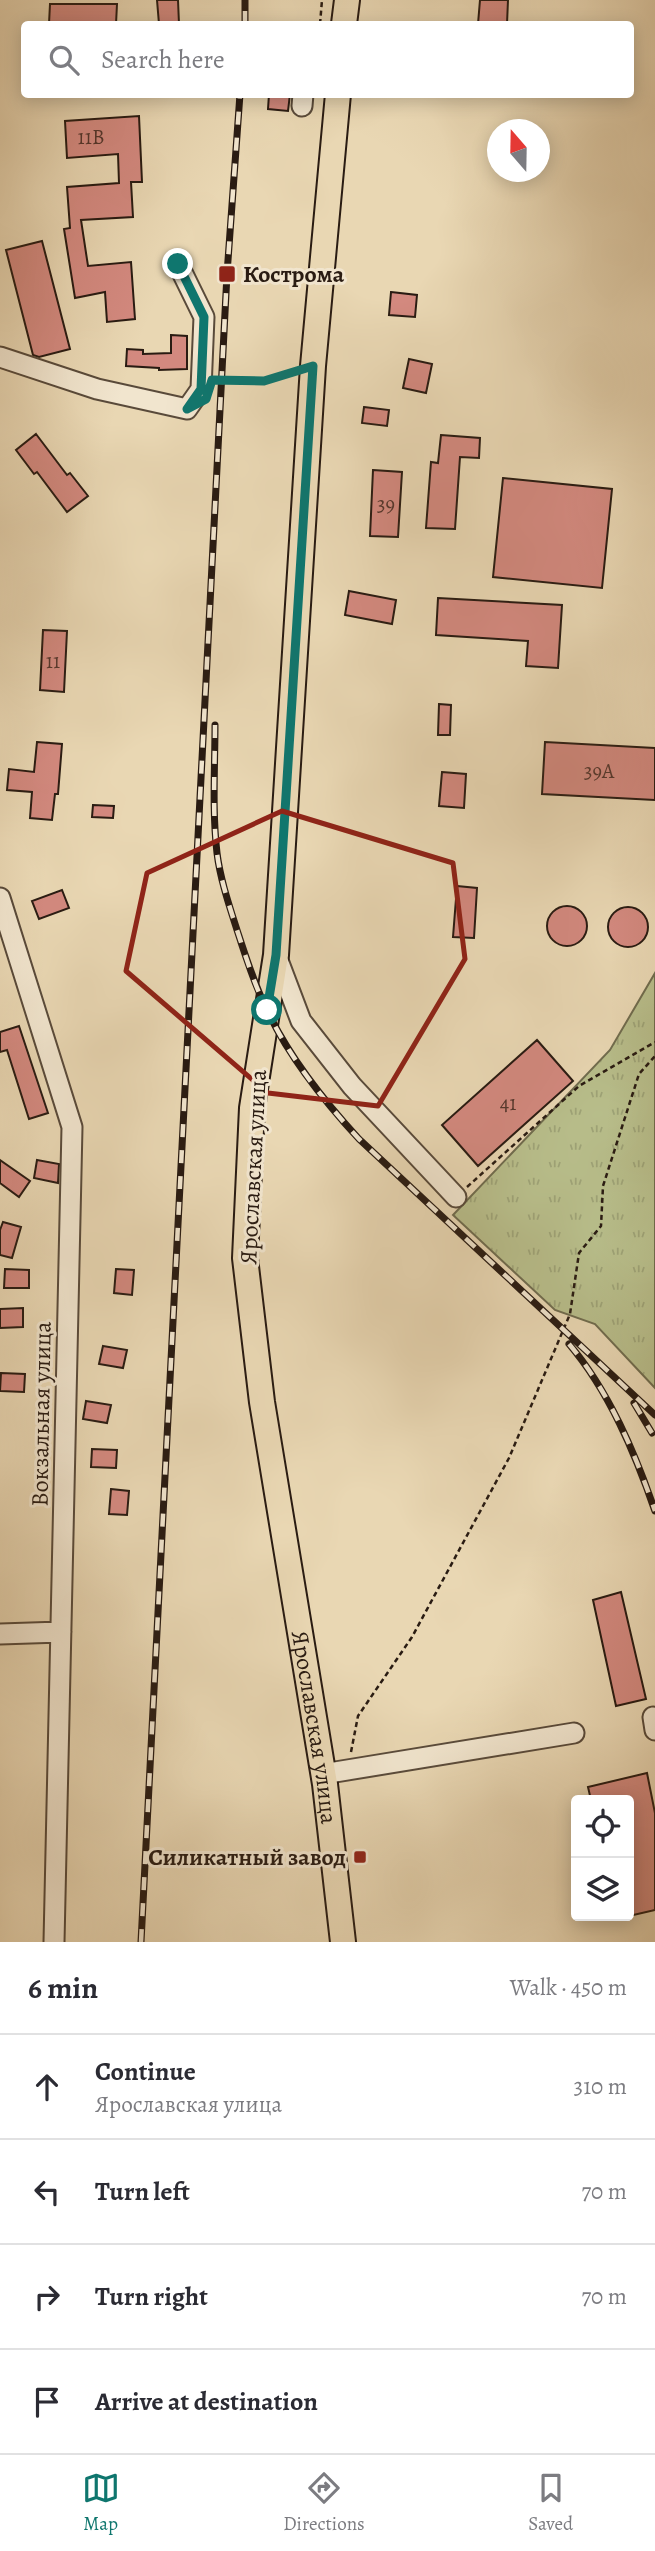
<!DOCTYPE html>
<html lang="en">
<head>
<meta charset="utf-8">
<style>
	:root { --surface:#fff; --page:#f2f2f3; --text:#2b2b33; --muted:#7c7c81; --line:#e1e1e2; --accent:#0f766e }
	body { margin:0; font-family:Alegreya,serif; background:var(--page); color:var(--text) }
	.controls { position:absolute; right:21px; bottom:21px; display:grid; overflow:hidden; border-radius:7px; box-shadow:0 4px 18px #0003 }
	.controls button { width:63px; height:63px; display:grid; place-items:center; padding:0; border:0; border-bottom:2px solid var(--line); background:var(--surface); color:var(--text); font:35px sans-serif }
	.compass { position:absolute; left:487px; top:119px; width:63px; height:63px; border-radius:50%; background:var(--surface); box-shadow:0 4px 18px #0003; rotate:340deg }
	.stop { position:absolute; width:21px; height:21px; margin:-16px; border:5px solid #0f766e; border-radius:50%; background:#fff }
	.stop.end { background:#0f766e; border-color:#fff; box-shadow:0 2px 7px #0008 }
	.list { margin:0; padding:0; list-style:none }
	h2 { display:flex; justify-content:space-between; align-items:center; height:91px; margin:0; padding:0 28px; font-size:30px }
	h2 small { font-size:23px; font-weight:400; color:var(--muted) }
	.list li { display:grid; grid-template-columns:46px 1fr auto; gap:21px; align-items:center; box-sizing:border-box; height:105px; padding:0 28px; border-top:2px solid var(--line) }
	.list b { display:block; font-size:26px; white-space:nowrap }
	.list p { margin:0; font-size:23px; white-space:nowrap; color:var(--muted) }
	.list em { font-size:23px; font-style:normal; color:var(--muted) }
	.icon { flex:none; width:38px; height:38px; fill:none; stroke:currentColor; stroke-width:2; stroke-linecap:round; stroke-linejoin:round }
	.map { position:relative; flex:none; width:655px; height:1942px; overflow:hidden }
	.search { position:absolute; background:var(--surface); box-shadow:0 4px 18px #0003; left:21px; right:21px; top:21px; height:77px; display:flex; align-items:center; gap:18px; box-sizing:border-box; padding:0 24px; border-radius:7px; color:var(--muted); font-size:26px }
	.sheet { height:511px; background:var(--surface) }
	nav { display:flex; justify-content:space-around; align-items:center; box-sizing:border-box; height:98px; border-top:2px solid var(--line); background:var(--surface); font-size:19px; color:var(--muted) }
	nav a { display:grid; justify-items:center; gap:4px }
	nav .on { color:var(--accent) }
	.map>svg:first-child { display:block }
</style>
</head>
<body>
<div class="map">
<svg width="655" height="1942" viewBox="0 0 655 1942">
	<defs>
		<pattern id="grass-tufts" width="24" height="20" patternUnits="userSpaceOnUse" patternTransform="scale(1.75)"><rect width="24" height="20" fill="#b8be8b"/><path d="M3 7l-1-3M5 7V3M7 7l1-3M15 17l-1-3M17 17v-4M19 17l1-3" fill="none" stroke="#9ea377"/></pattern>
	</defs>
	<rect width="100%" height="100%" fill="#e9d7b3"/>
	<filter id="stains"><feTurbulence type="fractalNoise" baseFrequency=".00286" numOctaves="4"/><feColorMatrix values="0 0 0 0 .2 0 0 0 0 .09 0 0 0 0 .02 0 0 0 .5 -.17"/></filter>
	<radialGradient id="worn" r=".72"><stop offset=".6" stop-color="#630" stop-opacity="0"/><stop offset="1" stop-color="#630" stop-opacity=".3"/></radialGradient>
	<path fill="url(#grass-tufts)" stroke="#706c4e" stroke-width="2" d="M655,973v415l-60,-64 -40,-14 -102,-95 157,-165z"/>
	<path fill="#d3897f" stroke="#291b12" stroke-width="2" d="M157,0h21l1,24h-20z
		M480,0h28l-1,24h-29z
		M50,4h67l-1,20h-67z
		M269,94h21l-2,17 -20,-2z
		M139,116l3,66h-11l2,35 -52,3 7,46 43,-4 4,57 -28,3 -2,-30 -30,6 -11,-69 6,-1 -3,-41 52,-4 -1,-29 -51,4 -2,-37z
		M42,241l28,108 -31,8 -6,-2 -27,-105z
		M391,292l26,3 -2,22 -26,-2z
		M171,335l16,1v33l-28,1v-2l-33,-2 1,-17 16,1v4l28,-1z
		M409,359l23,5 -6,29 -23,-5z
		M364,407l25,3 -2,16 -25,-3z
		M36,434l31,41 3,-2 18,23 -21,16 -30,-40 -3,2 -18,-24z
		M441,435l39,3 -1,20 -19,-1 -5,72 -29,-1 5,-66 7,1z
		M373,470l29,2 -4,65 -28,-1z
		M503,478l109,11 -10,99 -109,-11z
		M349,591l47,9 -4,24 -47,-9z
		M438,598l124,7 -4,63 -32,-2 2,-25 -92,-6z
		M43,630l24,1 -3,61 -24,-2z
		M439,704l12,1 -1,30h-12z
		M37,742l25,2 -4,50h-3l-3,26 -22,-2 2,-26 -25,-2 2,-21 25,3z
		M545,742l110,6v52l-113,-6z
		M442,772l24,2 -2,34 -25,-2z
		M93,805l21,1 -1,12 -21,-1z
		M457,886l20,2 -3,50 -21,-1z
		M62,890l7,18 -30,11 -7,-18z
		M547 926a20 20 0 1 1 40 0a20 20 0 1 1-40 0Z
		M608 927a20 20 0 1 1 40 0a20 20 0 1 1-40 0Z
		M19,1026l29,87 -19,6 -22,-69 -7,2v-20z
		M537,1040l36,41 -95,85 -36,-41z
		M0,1160l30,21 -11,16 -19,-14z
		M37,1160l22,4 -1,19 -24,-5z
		M3,1222l18,5 -9,31 -12,-3v-25z
		M5,1269l24,1v18h-25z
		M116,1269l18,1 -2,25 -18,-2z
		M23,1308v19l-23,1v-19z
		M103,1346l24,4 -4,18 -24,-4z
		M1,1373l24,1 -1,18 -24,-1z
		M86,1401l25,4 -4,18 -24,-4z
		M92,1449l25,1 -1,18 -25,-1z
		M111,1489l18,2 -2,24 -18,-1z
		M621,1592l25,107 -30,7 -23,-106z
		M647,1773l8,40v97l-26,6v-116h-38l-3,-13z"/>
	<g fill="none" stroke-linecap="round" stroke-linejoin="round">
		<g stroke="#594a3a" stroke-width="23">
			<path id="minor" d="M302,106l1,-12
				M0,357l97,32 90,20 14,-20 3,-72 -26,-53
				M0,898l72,229 -18,815
				M276,955l25,66 51,65 104,111
				M0,1634l61,-2
				M653,1717l2,13
				M323,1774l251,-41"/>
		</g>
		<g stroke="#291b12" stroke-width="28">
			<g id="major">
				<path d="M344,24l3,-24"/>
				<path id="s1" d="M338,94l-25,272 -37,589 -24,153 -7,150 17,144 63,382 18,158"/>
			</g>
		</g>
		<path stroke="#291b12" stroke-width="2.5" stroke-dasharray="5 3.5" stroke-linecap="butt" d="M320,24l2,-24
			M219,381h45l31,-9
			M467,1187l112,-101 76,-44
			M351,1752l7,-36 54,-79 97,-179 61,-144 9,-61 22,-27 2,-40 36,-112 16,-18"/>
		<use href="#minor" stroke="#f1e5ce" stroke-width="19"/>
		<use href="#major" stroke="#e9d7b3" stroke-width="24"/>
		<g stroke="#291b12" stroke-width="7">
			<path id="rail" d="M245,24v-24
				M215,725c0,42 -3,85 2,128 3,25 12,52 20,77 9,27 17,54 30,80 22,47 57,91 92,129l296,276
				M569,1344c40,47 66,109 86,167
				M634,1403l18,30
				M141,1942l86,-1668 13,-180"/>
		</g>
		<use href="#rail" stroke="#f1e5ce" stroke-width="4.5" stroke-dasharray="13" stroke-linecap="butt"/>
	</g>
	<g fill="none" stroke-linecap="round" stroke-linejoin="round">
		<path stroke="#0f766e" stroke-width="9" d="M178,264l26,53 -3,72 -14,20 19,-10 6,-19 52,1 49,-15 -37,589 -9,55"/>
	</g>
	<path fill="none" stroke="#8f2418" stroke-width="5" stroke-linejoin="round" d="M282,811l171,52 12,96 -87,147 -110,-13 -142,-122 21,-98z"/>
	<g fill="#8f2418" stroke="#f1e5ce" stroke-width="2.5">
		<rect x="218" y="265" width="18" height="18" rx="3.5"/>
		<rect x="353" y="1850" width="14" height="14" rx="3.5"/>
	</g>
	<g text-anchor="middle" dominant-baseline="central" stroke-width="6" stroke-linejoin="round" paint-order="stroke">
		<g font-size="21" fill="#54362d">
			<text x="91" y="137">11В</text>
			<text x="386" y="504">39</text>
			<text x="53" y="661">11</text>
			<text x="599" y="771">39А</text>
			<text x="508" y="1103">41</text>
		</g>
		<g font-size="24" font-weight="bold" fill="#291b12" stroke="#f1e5ce" text-anchor="start">
			<text x="243" y="274">Кострома</text>
			<text x="346" y="1857" text-anchor="end">Силикатный завод</text>
		</g>
		<g font-size="24" fill="#291b12" stroke="#f1e5ce">
			<text transform="translate(253 1167) rotate(-87)">Ярославская улица</text>
			<text transform="translate(41 1414) rotate(-89)">Вокзальная улица</text>
			<text stroke="none"><textPath href="#s1" startOffset="1643">Ярославская улица</textPath></text>
		</g>
	</g>
	<rect width="100%" height="100%" filter="url(#stains)"/>
	<rect width="100%" height="100%" fill="url(#worn)"/>
</svg>
<div class="controls">
<button><svg class="icon" aria-label="locate" viewBox="0 0 24 24"><circle cx="12" cy="12" r="6"/><path d="M12 2v4M12 18v4M2 12h4M18 12h4"/></svg></button>
<button><svg class="icon" aria-label="layers" viewBox="0 0 24 24"><path d="M12 4l9 5-9 5-9-5zM3 14l9 5 9-5"/></svg></button>
</div>
<svg class="compass" viewBox="-18 -18 36 36"><path d="M0-13l5 13h-10z" fill="#e53935"/><path d="M0 13l5-13h-10z" fill="#7c7c81"/></svg>
<div class="stop" style="left:267px;top:1010px"></div>
<div class="stop end" style="left:178px;top:264px"></div>
<div class="search"><svg class="icon" aria-label="search" viewBox="0 0 24 24"><circle cx="10" cy="10" r="6"/><path d="M15 15l6 6"/></svg>Search here</div>
</div>
<section class="sheet">
<h2>6 min<small>Walk · 450 m</small></h2>
<ul class="list">
<li><svg class="icon" aria-label="ahead" viewBox="0 0 24 24"><path d="M12 20V5M6 11l6-6 6 6"/></svg><div><b>Continue</b><p>Ярославская улица</p></div><em>310 m</em></li>
<li><svg class="icon" aria-label="left" viewBox="0 0 24 24"><path d="M17 20v-9H6M10 6l-5 5 5 5"/></svg><div><b>Turn left</b></div><em>70 m</em></li>
<li><svg class="icon" aria-label="right" viewBox="0 0 24 24"><path d="M7 20v-9h11M14 6l5 5-5 5"/></svg><div><b>Turn right</b></div><em>70 m</em></li>
<li><svg class="icon" aria-label="arrive" viewBox="0 0 24 24"><path d="M6 21V4h12l-3 4 3 4H6"/></svg><div><b>Arrive at destination</b></div></li>
</ul>
</section>
<nav>
<a class="on"><svg class="icon" aria-label="map" viewBox="0 0 24 24"><path d="M3 6l6-2 6 2 6-2v14l-6 2-6-2-6 2zM9 4v14M15 6v14"/></svg>Map</a>
<a><svg class="icon" aria-label="directions" viewBox="0 0 24 24"><path d="M12 3l9 9-9 9-9-9zM9 14v-3h6M13 9l2 2-2 2"/></svg>Directions</a>
<a><svg class="icon" aria-label="saved" viewBox="0 0 24 24"><path d="M7 4h10v16l-5-4-5 4z"/></svg>Saved</a>
</nav>
</body>
</html>
